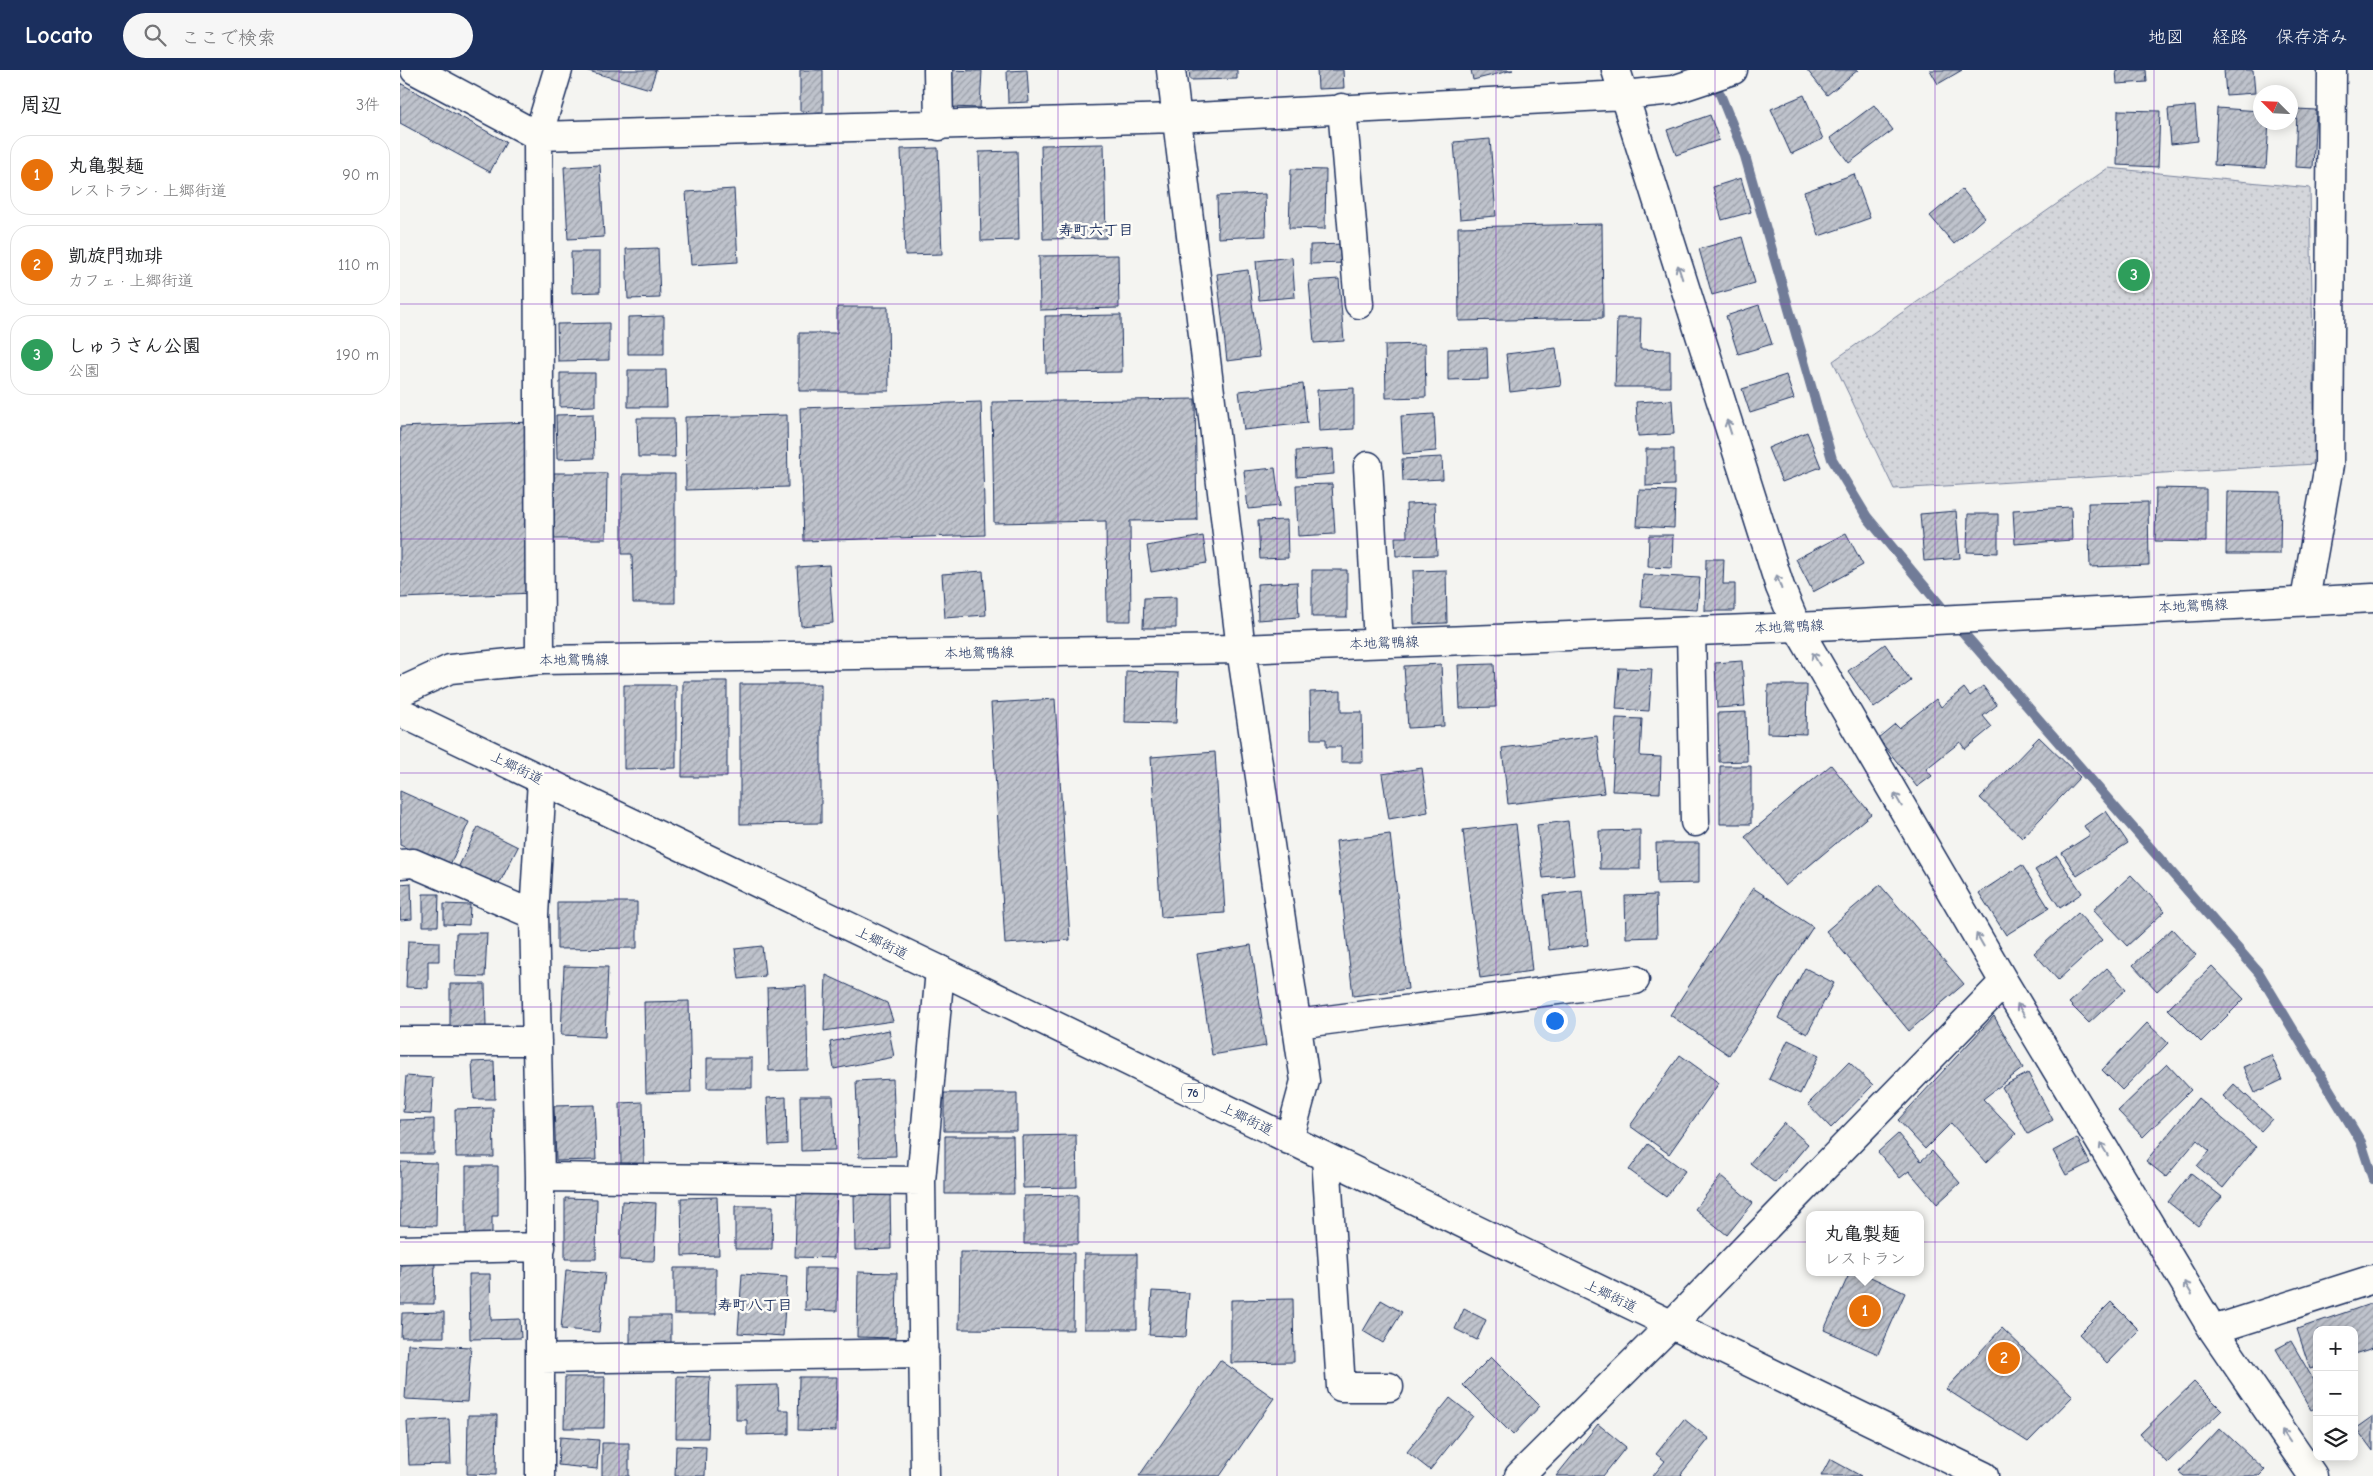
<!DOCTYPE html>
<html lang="ja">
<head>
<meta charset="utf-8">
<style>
	:root { --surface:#fff; --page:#f6f6f6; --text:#202124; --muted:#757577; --line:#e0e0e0; --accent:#1b2f5e }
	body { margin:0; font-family:"Comic Neue","Klee One",sans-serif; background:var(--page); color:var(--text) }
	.controls { position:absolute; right:15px; bottom:15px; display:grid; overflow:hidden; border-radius:10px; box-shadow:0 2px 12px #0003 }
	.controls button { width:45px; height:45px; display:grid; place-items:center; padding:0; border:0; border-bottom:1px solid var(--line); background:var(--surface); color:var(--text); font:25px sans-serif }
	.compass { position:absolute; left:1853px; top:15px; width:45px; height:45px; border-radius:50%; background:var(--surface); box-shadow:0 2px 12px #0003; rotate:294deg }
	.you { position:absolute; left:1154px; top:950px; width:18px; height:18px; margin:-12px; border:4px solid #fff; border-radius:50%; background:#1a73e8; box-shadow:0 0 0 8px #1a73e833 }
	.badge { display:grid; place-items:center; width:32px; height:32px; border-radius:50%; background:var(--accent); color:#fff; font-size:16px; font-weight:700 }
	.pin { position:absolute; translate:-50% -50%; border:2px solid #fff; box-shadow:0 1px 5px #0006 }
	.popup { position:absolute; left:1406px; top:1141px; width:118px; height:65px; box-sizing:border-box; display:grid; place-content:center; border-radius:10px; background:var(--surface); filter:drop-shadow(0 1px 4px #0005); font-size:16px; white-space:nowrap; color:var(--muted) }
	.popup b { font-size:19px; color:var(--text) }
	.popup::after { content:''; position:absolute; left:50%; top:100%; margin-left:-10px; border:10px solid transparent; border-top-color:var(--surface) }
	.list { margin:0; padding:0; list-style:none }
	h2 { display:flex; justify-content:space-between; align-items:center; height:65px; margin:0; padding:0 20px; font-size:21px }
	h2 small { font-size:16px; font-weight:400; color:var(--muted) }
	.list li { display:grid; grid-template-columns:32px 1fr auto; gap:15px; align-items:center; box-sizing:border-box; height:80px; margin:0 10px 10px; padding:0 10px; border:1px solid var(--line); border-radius:20px }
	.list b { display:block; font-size:19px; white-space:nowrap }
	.list p { margin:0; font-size:16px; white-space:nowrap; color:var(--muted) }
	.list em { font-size:16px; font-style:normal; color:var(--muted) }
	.icon { flex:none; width:28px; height:28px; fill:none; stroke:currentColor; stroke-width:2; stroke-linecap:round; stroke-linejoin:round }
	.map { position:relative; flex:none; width:1973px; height:1406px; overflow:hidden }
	header { display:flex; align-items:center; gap:30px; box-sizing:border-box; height:70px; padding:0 25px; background:var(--accent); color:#fff }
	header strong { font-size:24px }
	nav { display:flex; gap:28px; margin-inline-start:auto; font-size:18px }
	.search { width:350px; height:45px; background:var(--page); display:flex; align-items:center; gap:12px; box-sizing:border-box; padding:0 18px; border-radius:28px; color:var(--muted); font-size:19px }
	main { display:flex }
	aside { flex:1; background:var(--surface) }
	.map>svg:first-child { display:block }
</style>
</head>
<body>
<header>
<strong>Locato</strong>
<div class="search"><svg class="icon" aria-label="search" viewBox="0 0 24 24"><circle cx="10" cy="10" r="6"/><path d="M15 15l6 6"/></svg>ここで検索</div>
<nav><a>地図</a><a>経路</a><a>保存済み</a></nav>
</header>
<main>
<aside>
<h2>周辺<small>3件</small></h2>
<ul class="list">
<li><span class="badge" style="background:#e8710a">1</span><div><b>丸亀製麺</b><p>レストラン · 上郷街道</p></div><em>90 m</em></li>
<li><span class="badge" style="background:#e8710a">2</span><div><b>凱旋門珈琲</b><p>カフェ · 上郷街道</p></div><em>110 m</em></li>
<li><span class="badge" style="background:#2e9e5b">3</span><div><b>しゅうさん公園</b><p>公園</p></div><em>190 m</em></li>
</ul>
</aside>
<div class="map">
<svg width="1973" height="1406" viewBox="0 0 1973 1406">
	<defs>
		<pattern id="park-dots" width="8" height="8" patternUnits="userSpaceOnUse" patternTransform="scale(1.25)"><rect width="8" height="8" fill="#d4d6db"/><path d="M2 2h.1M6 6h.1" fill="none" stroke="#b5b8be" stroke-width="1.8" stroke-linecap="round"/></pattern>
		<pattern id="building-hatch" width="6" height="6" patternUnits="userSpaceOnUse" patternTransform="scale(1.25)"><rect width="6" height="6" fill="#bfc3cc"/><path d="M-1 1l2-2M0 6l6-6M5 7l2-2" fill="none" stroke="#9a9fa9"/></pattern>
	</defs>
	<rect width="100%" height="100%" fill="#f4f4f1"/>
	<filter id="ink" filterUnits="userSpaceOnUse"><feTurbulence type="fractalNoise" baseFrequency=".02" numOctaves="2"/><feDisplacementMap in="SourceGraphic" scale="10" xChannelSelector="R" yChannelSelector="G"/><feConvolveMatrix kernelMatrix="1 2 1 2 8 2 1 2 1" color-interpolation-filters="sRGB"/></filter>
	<g filter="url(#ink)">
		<path fill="url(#park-dots)" stroke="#78829c" d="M1708,98l202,20 5,276 -421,25 -61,-128z"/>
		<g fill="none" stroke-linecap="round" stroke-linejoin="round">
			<path stroke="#717c98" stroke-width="10" d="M1309,9l11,15 25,62 87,303 35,58 87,105 305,351 102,169 12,37"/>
		</g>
		<path fill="url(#building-hatch)" stroke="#1b2f5e" d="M185,0h71l-6,19z
			M400,0h23v42l-23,-1z
			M549,0l33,1 -2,37 -32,-1z
			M627,0l2,32 -21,1 -1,-32z
			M789,0h48v9l-47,1z
			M917,0h26l1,18 -26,1z
			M1071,0h42l-40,10z
			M1407,0h51l-31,25z
			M1530,0h32l-24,14z
			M1716,0h30l1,12 -30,2z
			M1824,0h29l2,23 -29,2z
			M0,13l106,59 -16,30 -90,-49z
			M1404,25l19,44 -32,15 -20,-45z
			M1474,35l19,25 -44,33 -19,-25z
			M1795,36l3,35 -27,3 -3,-35z
			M1817,38l43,3v11h9l-3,46 -52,-3z
			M1897,39l19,1 -3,58 -18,-1z
			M1718,40l42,1 -2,56 -41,-2z
			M1310,45l9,25 -43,15 -9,-25z
			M1090,69l6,77 -36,3 -6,-77z
			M704,74l2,94 -63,1 -2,-94z
			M538,78l4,106 -37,1 -4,-106z
			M617,81l2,89 -38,1 -2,-89z
			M200,95l4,72 -36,2 -4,-72z
			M891,99l35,1 -1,59 -36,-1z
			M1454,104l16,44 -51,18 -15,-44z
			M1341,108l10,34 -29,8 -9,-33z
			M334,119l4,73 -47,3 -5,-73z
			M1562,119l23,28 -31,27 -24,-28z
			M865,124l1,42 -48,2 -1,-42z
			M1202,154l1,94 -144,3 -1,-94z
			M1342,167l13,46 -43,12 -13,-46z
			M945,174l1,19 -36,1v-19z
			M258,178l2,50 -32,1 -2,-50z
			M171,182h29v40l-28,1z
			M718,185l1,53 -79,2 -1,-54z
			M892,187l3,40 -36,3 -3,-39z
			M848,200l11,87 -32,4 -10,-87z
			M939,209l5,62 -30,2 -5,-62z
			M1359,235l13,39 -34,10 -12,-38z
			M437,237h51l1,84h-90v-58h38z
			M721,245l1,57 -76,1 -1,-57z
			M264,246v38h-36v-37z
			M1217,248h24l-1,31 30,1v37h-55z
			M209,253v37l-51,1 -1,-37z
			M1025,274l1,53 -40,1 -1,-53z
			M1087,278l1,31 -40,1v-31z
			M1156,278l5,38 -51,6 -4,-38z
			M228,300h38l1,37h-39z
			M160,303h35v33l-35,1z
			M1386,305l8,24 -44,14 -8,-24z
			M903,314l4,39 -63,7 -5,-39z
			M954,318v41l-35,2 -2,-41z
			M795,329l2,121 -67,1 1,100h-24l-1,-100 -112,2 -2,-121z
			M1272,330l2,34 -36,2 -2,-34z
			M581,332l4,133 -181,6 -4,-133z
			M193,344l1,44 -37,1 -1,-44z
			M1034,344l2,37 -33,3 -2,-38z
			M387,345l1,72 -102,3 -1,-73z
			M237,348h37l1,39h-37z
			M131,352l5,171 -136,5v-171z
			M1407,362l14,35 -39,15 -14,-34z
			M933,379l1,25 -37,3 -1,-26z
			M1246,379h28v36l-28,1z
			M1042,387l1,22 -40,2 -1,-22z
			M875,398l5,38 -32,3 -4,-38z
			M154,403h53l-1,66h-52z
			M222,404h53v129h-42l-1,-49h-10z
			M932,414l3,50 -37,2 -2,-51z
			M1756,418l50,1v53l-51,-1z
			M1239,420l36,1 -1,37 -37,-2z
			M1827,421l54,1 -1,62h-54z
			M1748,432l1,63 -59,2 -2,-64z
			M1035,433l2,52 -41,1 -1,-19h12l-1,-33z
			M1671,437l1,33 -57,4 -2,-34z
			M1556,441l4,47 -36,3 -4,-47z
			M1568,444h30v39l-31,-1z
			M887,450l1,38 -28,1 -2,-38z
			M1446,463l17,32 -50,27 -17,-33z
			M1249,465h24l-1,33 -24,-1z
			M803,466l4,27 -56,9 -4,-26z
			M1306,489h18l-1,25h12v27h-30z
			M429,495l4,58 -32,3 -4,-59z
			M912,500h35v47h-35z
			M1046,500l1,53 -33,1 -1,-53z
			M583,501l3,44 -41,3 -3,-44z
			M1243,505l57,3 -3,32 -56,-3z
			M897,512l2,35 -41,3 -1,-36z
			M776,527v31h-33l1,-30z
			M1485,574l26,37 -37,27 -26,-37z
			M1342,591l3,45 -28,2 -2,-45z
			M1041,594l3,62 -36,2 -4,-62z
			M1094,594l2,43 -36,1 -2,-43z
			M1219,598l33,1 -3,42 -33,-2z
			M726,601l52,2 -2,50 -51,-1z
			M283,611h44v96h-45z
			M340,614h81v139l-81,1z
			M224,615h52v83l-52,1z
			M1368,615h39l-1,49 -39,-1z
			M1583,616l14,19 -14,11 9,11 -27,22 -5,-7 -34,27 6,7 -15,11 -39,-49 17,-14 4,4 37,-29 5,8 23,-19 6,8z
			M941,621v21h21l1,50h-22v-15h-15v-8h-15l-1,-47z
			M655,629l15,241 -65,4 -14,-241z
			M1346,642l1,49 -28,1 -1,-49z
			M1216,648l26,1 -2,37 21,1 -1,36 -48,-2z
			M1197,666l7,57 -96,11 -6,-56z
			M1639,667l41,40 -58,61 -42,-40z
			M815,682l10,161 -64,4 -10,-160z
			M1431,695l40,49 -86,72 -40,-49z
			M1320,696h31v58h-31z
			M1022,698l6,44 -39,7 -7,-45z
			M0,721l69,31 -20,45 -49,-22z
			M1706,741l22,32 -51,33 -15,-23 28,-18 -6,-9z
			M1168,751l6,54 -31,3 -6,-53z
			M1116,754l16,147 -52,7 -17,-148z
			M78,757l40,20 -23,45 -39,-20z
			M1240,760v39h-40l-1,-38z
			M990,764l18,155 -55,7 -17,-155z
			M1256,773h43v40l-42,1z
			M1657,786l25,37 -22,15 -25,-38z
			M1622,795l27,43 -43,27 -27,-42z
			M1731,805l34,36 -38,35 -34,-36z
			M11,813l1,36 -12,1v-36z
			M1480,815l84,99 -55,47 -83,-100z
			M1353,818l60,39 -84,128 -59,-40z
			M1182,821l6,54 -39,5 -5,-55z
			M23,824h16l-1,32h-15z
			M1256,825l1,42 -31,1 -1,-42z
			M157,832h80v46l-80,1z
			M44,834l26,1 -1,20 -25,-1z
			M1678,843l24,27 -44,40 -24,-27z
			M1772,859l24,26 -39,36 -24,-26z
			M56,863h31l-2,44 -30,-1z
			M8,871l31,1v19h-11v27l-22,-1z
			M851,875l15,101 -54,9 -15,-101z
			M362,876l3,30 -26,3 -4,-30z
			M164,896l44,1 -3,70 -44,-2z
			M1812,896l32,33 -43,43 -33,-33z
			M1405,898l29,15 -27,51 -29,-16z
			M1707,898l19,21 -37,34 -20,-20z
			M426,905l61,28 6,18 -69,10z
			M50,914h35l1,43h-36z
			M406,916l2,84 -39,1 -2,-83z
			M289,931l2,91 -45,1 -2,-91z
			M1594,946l29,52 -40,31 33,35 -30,29 -35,-40 -26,26 -27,-29z
			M1747,953l21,20 -46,47 -20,-20z
			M489,960l5,27 -60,12 -4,-27z
			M1388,970l31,15 -19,39 -31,-15z
			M1280,985l39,28 -50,71 -39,-28z
			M1871,985l11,25 -27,13 -12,-26z
			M307,988h45v30h-45z
			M94,991l1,38h-21l-2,-37z
			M1449,992l24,23 -42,43 -23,-24z
			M1767,994l24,26 -48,47 -25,-26z
			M1628,1003l25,47 -25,14 -26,-47z
			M6,1006l27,2 -2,36 -28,-2z
			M493,1009l3,77 -37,1 -3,-76z
			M1834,1014l38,35 -11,12 -38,-35z
			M544,1023h73v38h-73z
			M400,1026h33l2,54 -34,1z
			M386,1027l1,47 -18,1 -2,-47z
			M1798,1028l58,49 -33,41 -26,-22 13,-15 -13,-11 -31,37 -20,-16z
			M243,1032l1,64 -23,1 -1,-64z
			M194,1035l2,55 -40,1 -2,-55z
			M93,1038l1,49h-38l-1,-48z
			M34,1049v35h-34v-34z
			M1384,1053l24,21 -33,39 -25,-20z
			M1498,1064l23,27 11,-10 28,32 -23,21 -28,-33 -9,7 -22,-26z
			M676,1065l1,52 -54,1 -1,-52z
			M545,1066h68l1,58h-69z
			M1677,1068l13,25 -24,12 -13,-24z
			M1248,1074l37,27 -19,26 -37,-27z
			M0,1092l37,1 -1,63 -36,-1z
			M66,1096h32v50h-6v20h-26z
			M1791,1103l31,24 -24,29 -30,-24z
			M1321,1106l32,27 -26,32 -32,-26z
			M397,1119l40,1 -3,68 -39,-1z
			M454,1123h36l1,56 -36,1z
			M678,1125v49h-54v-48z
			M317,1127l2,58 -37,1 -1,-58z
			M165,1128l32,1 -1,60h-31z
			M222,1131l34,2 -2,58 -34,-1z
			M335,1136h38l-1,43h-37z
			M560,1182l114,1 -1,77 -114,-1z
			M684,1184h53v75h-53z
			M1,1191l34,1 -1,42h-34z
			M274,1198h42v46h-42z
			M406,1198h32l-1,43 -32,-1z
			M166,1200l39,3 -6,59 -38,-3z
			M458,1202l39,1 -1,65 -39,-1z
			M1450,1202h10l45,21 -27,61 -54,-24z
			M69,1204h21l1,46 29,-1 1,19 -51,1z
			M342,1204l45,3 -4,59 -45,-3z
			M752,1221l37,2 -3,44 -37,-2z
			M893,1229l1,63 -63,1v-63z
			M981,1230l21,12 -19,31 -20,-12z
			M1711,1232l28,28 -32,33 -28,-29z
			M1973,1233v45l-19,6v-24h-37v37l-7,2 -13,-40z
			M1064,1239l22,11 -9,20 -22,-11z
			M44,1242v25h-43l1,-24z
			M230,1246h41v27h-41z
			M1602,1258l71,68 -45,46 -82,-53z
			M1891,1271l26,45v21l-6,3 -35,-61z
			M8,1274l63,3 -4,55 -62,-3z
			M1091,1287l49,49 -27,29 -50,-50z
			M820,1290l54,38 -54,78h-81z
			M277,1306l33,1 -2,61h-32z
			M165,1307h40l-1,51h-40z
			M399,1307h38l-1,54 -38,-1z
			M1794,1312l28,28 -55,53 -27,-29z
			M378,1315l1,25h10v24l-42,1v-15h-11v-34z
			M1050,1328l23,18 -43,54 -23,-18z
			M68,1345h29l-1,60 -29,-1z
			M1973,1346v35l-17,-23z
			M49,1349l2,45 -42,1 -2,-44z
			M1284,1349l25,20 -28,35 2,2h-30l12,-15 -9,-7z
			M1198,1354l28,23 -23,29h-47z
			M1820,1358l45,42 -6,6h-75l-5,-4z
			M160,1367l39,3 -2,29 -39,-4z
			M202,1373h27v33h-27z
			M276,1376l30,1 -1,29h-30z
			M1430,1389l31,17h-40z"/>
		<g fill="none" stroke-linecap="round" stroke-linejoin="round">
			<g stroke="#1b2f5e" stroke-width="31">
				<path id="minor" d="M15,0l123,66 638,-18 448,-23 49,-5 60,-20
					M538,0l1,56
					M771,0l70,579 64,432 -16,59
					M1216,0l164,517 17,40 207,355 209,348 100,146
					M942,38l17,196
					M968,396l10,177
					M1905,530l24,-135 3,-395
					M1291,561l4,191
					M140,590l-2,-524 20,-66
					M0,794l13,-1 121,52
					M897,954l338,-44
					M0,971h137
					M926,1088l15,229h48
					M140,1107l381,4
					M0,1180l141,-3
					M1813,1260l160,-51
					M141,1289l383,-6
					M140,1406v-299l-6,-262 8,-135
					M525,1406l-4,-295 19,-211
					M1119,1406l152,-151 333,-343"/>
			</g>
			<g stroke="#1b2f5e" stroke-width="31">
				<path id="major" d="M0,622l50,-23 90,-9 701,-11 556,-22 576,-29
					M0,642l540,258 1044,506"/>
			</g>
			<use href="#minor" stroke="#fdfcf7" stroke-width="28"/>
			<use href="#major" stroke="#fdfcf7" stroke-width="28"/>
		</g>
		<defs><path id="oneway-shaft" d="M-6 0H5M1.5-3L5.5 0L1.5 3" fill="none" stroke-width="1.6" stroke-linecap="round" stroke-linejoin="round" transform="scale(1.25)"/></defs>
		<g stroke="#8c96aa">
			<use href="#oneway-shaft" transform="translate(1280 202) rotate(-108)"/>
			<use href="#oneway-shaft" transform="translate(1329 357) rotate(-108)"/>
			<use href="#oneway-shaft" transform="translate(1379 512) rotate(-109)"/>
			<use href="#oneway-shaft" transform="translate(1416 589) rotate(-120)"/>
			<use href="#oneway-shaft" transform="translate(1498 730) rotate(-120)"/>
			<use href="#oneway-shaft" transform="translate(1580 870) rotate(-120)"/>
			<use href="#oneway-shaft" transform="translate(1621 940) rotate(-121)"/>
			<use href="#oneway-shaft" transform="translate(1704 1079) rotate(-121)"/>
			<use href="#oneway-shaft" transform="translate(1788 1218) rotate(-121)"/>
			<use href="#oneway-shaft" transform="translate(1886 1366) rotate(-124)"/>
		</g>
	</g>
	<path fill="none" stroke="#7b2cbf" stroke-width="1" stroke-opacity="0.55" d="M219,0v1406M438,0v1406M658,0v1406M877,0v1406M1096,0v1406M1315,0v1406M1535,0v1406M1754,0v1406M0,234h1973M0,469h1973M0,703h1973M0,937h1973M0,1172h1973"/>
	<g text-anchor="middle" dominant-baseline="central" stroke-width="5" stroke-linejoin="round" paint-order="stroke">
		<rect fill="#fdfcf7" stroke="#5f6c8c" stroke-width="1" x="782" y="1013.5" width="22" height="19" rx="4"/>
		<g font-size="12" font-weight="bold" fill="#1b2f5e">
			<text x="793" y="1023">76</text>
		</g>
		<g font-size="14" fill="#1b2f5e" stroke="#fdfcf7">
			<text transform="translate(1793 536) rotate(-3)">本地鴛鴨線</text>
			<text transform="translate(1389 557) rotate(-3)">本地鴛鴨線</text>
			<text transform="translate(984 573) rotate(-2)">本地鴛鴨線</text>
			<text transform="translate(579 583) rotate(-1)">本地鴛鴨線</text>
			<text transform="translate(174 590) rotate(-1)">本地鴛鴨線</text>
			<text transform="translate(117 698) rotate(26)">上郷街道</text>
			<text transform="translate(482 873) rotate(26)">上郷街道</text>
			<text transform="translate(847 1049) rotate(26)">上郷街道</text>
			<text transform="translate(1211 1226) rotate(26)">上郷街道</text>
		</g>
		<g font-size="15" font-weight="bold" fill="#1b2f5e" stroke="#fdfcf7">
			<text x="696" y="160">寿町六丁目</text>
			<text x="355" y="1235">寿町八丁目</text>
		</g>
	</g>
</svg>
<div class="controls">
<button>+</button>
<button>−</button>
<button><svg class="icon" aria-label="layers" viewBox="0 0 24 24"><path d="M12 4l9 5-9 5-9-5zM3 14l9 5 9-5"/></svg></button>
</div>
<svg class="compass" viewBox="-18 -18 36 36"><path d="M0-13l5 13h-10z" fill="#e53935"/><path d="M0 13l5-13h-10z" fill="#757577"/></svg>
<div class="you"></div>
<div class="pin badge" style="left:1465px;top:1241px;background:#e8710a">1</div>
<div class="popup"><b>丸亀製麺</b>レストラン</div>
<div class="pin badge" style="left:1604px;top:1288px;background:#e8710a">2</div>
<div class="pin badge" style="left:1734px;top:205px;background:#2e9e5b">3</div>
</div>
</main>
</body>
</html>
